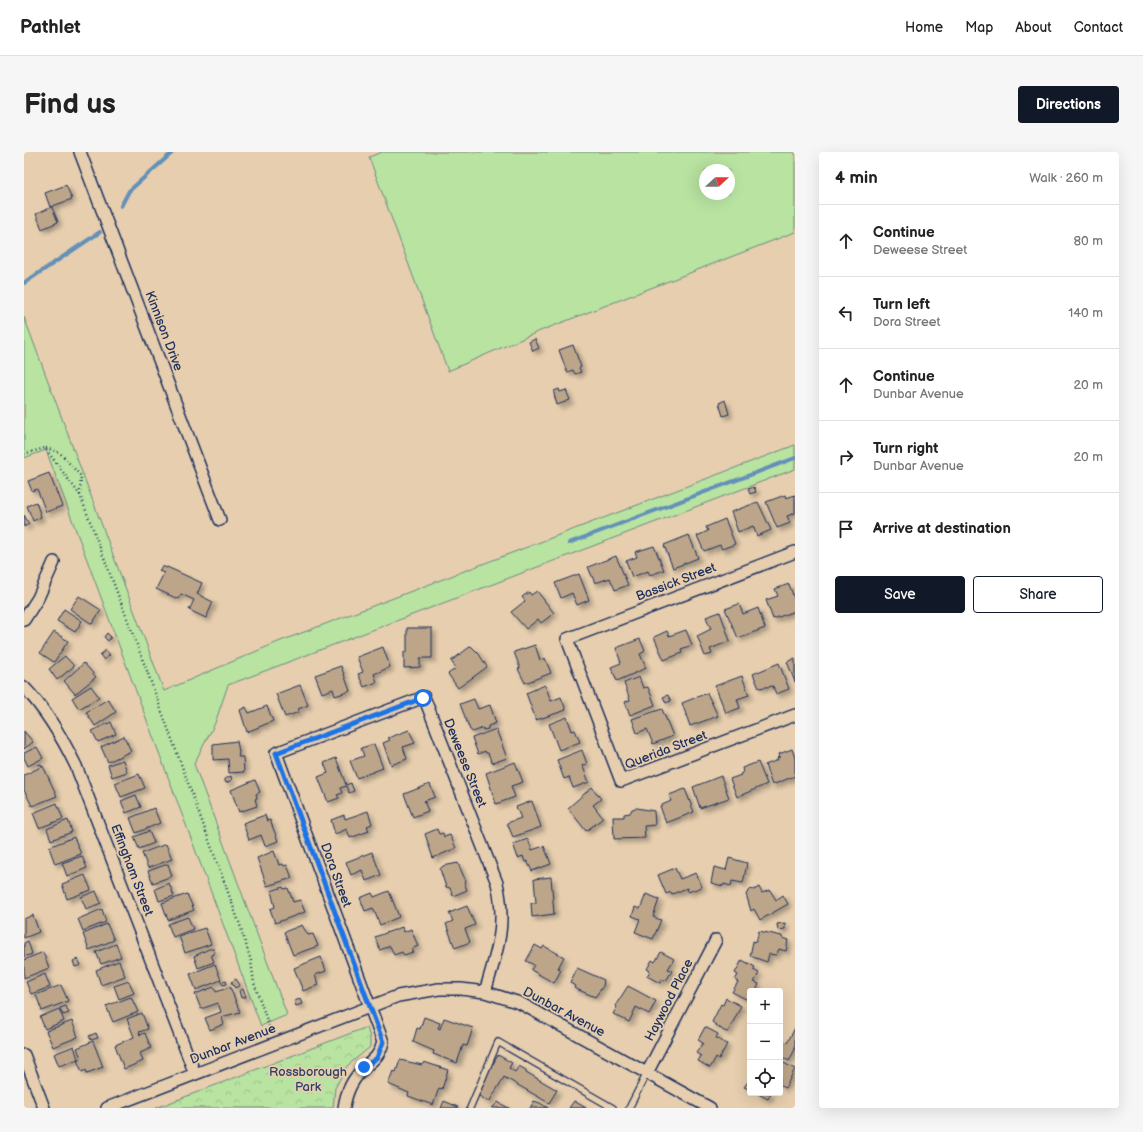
<!DOCTYPE html>
<html lang="en">
<head>
<meta charset="utf-8">
<style>
	:root { --surface:#fff; --page:#f6f6f6; --text:#222; --muted:#767676; --line:#e0e0e0; --accent:#111827 }
	body { margin:0; font-family:"Balsamiq Sans",sans-serif; background:var(--page); color:var(--text) }
	.controls { position:absolute; right:12px; bottom:12px; display:grid; overflow:hidden; border-radius:4px; box-shadow:0 4px 16px #0002 }
	.controls button { width:36px; height:36px; display:grid; place-items:center; padding:0; border:0; border-bottom:1px solid var(--line); background:var(--surface); color:var(--text); font:20px sans-serif }
	.compass { position:absolute; left:675px; top:12px; width:36px; height:36px; border-radius:50%; background:var(--surface); box-shadow:0 4px 16px #0002; rotate:69deg }
	.stop { position:absolute; width:12px; height:12px; margin:-9px; border:3px solid #1a73e8; border-radius:50%; background:#fff }
	.stop.end { background:#1a73e8; border-color:#fff; box-shadow:0 1px 4px #0008 }
	.list { margin:0; padding:0; list-style:none }
	h2 { display:flex; justify-content:space-between; align-items:center; height:52px; margin:0; padding:0 16px; font-size:17px }
	h2 small { font-size:13px; font-weight:400; color:var(--muted) }
	.list li { display:grid; grid-template-columns:26px 1fr auto; gap:12px; align-items:center; box-sizing:border-box; height:72px; padding:0 16px; border-top:1px solid var(--line) }
	.list b { display:block; font-size:15px; white-space:nowrap }
	.list p { margin:0; font-size:13px; white-space:nowrap; color:var(--muted) }
	.list em { font-size:13px; font-style:normal; color:var(--muted) }
	.actions { display:flex; gap:8px; padding:12px 16px }
	.actions a { flex:1; padding:9px 0; border:1px solid var(--accent); border-radius:4px; text-align:center; font-size:14px; color:var(--accent) }
	.actions .main { background:var(--accent); color:#fff }
	.icon { flex:none; width:22px; height:22px; fill:none; stroke:currentColor; stroke-width:2; stroke-linecap:round; stroke-linejoin:round }
	.map { position:relative; flex:none; width:771px; height:956px; overflow:hidden; border-radius:4px }
	header { display:flex; align-items:center; gap:24px; box-sizing:border-box; height:56px; padding:0 20px; background:var(--surface); border-bottom:1px solid var(--line) }
	header strong { font-size:19px }
	nav { display:flex; gap:22px; margin-inline-start:auto; font-size:14px }
	.intro { display:flex; align-items:center; justify-content:space-between; box-sizing:border-box; height:96px; padding:0 24px }
	h1 { margin:0; font-size:28px }
	.button { padding:10px 18px; border-radius:4px; background:var(--accent); color:#fff; font-size:14px; font-weight:700 }
	main { display:flex; gap:24px; padding:0 24px }
	aside { flex:1; background:var(--surface); border-radius:4px; box-shadow:0 4px 16px #0002 }
	.map>svg:first-child { display:block }
</style>
</head>
<body>
<header>
<strong>Pathlet</strong>
<nav><a>Home</a><a>Map</a><a>About</a><a>Contact</a></nav>
</header>
<div class="intro"><h1>Find us</h1><a class="button">Directions</a></div>
<main>
<div class="map">
<svg width="771" height="956" viewBox="0 0 771 956">
	<defs>
		<pattern id="park-crowns" width="20" height="18" patternUnits="userSpaceOnUse"><rect width="20" height="18" fill="#b8e3a0"/><path d="M2 6a3 3 0 1 1 6 0M12 15a3 3 0 1 1 6 0" fill="none" stroke="#9ec38c"/></pattern>
		<filter id="shadow"><feDropShadow dx="3.5" dy="3.5" stdDeviation="2" flood-color="#0004"/></filter>
	</defs>
	<rect width="100%" height="100%" fill="#e6ceae"/>
	<filter id="ink" filterUnits="userSpaceOnUse"><feTurbulence type="fractalNoise" baseFrequency=".025" numOctaves="2"/><feDisplacementMap in="SourceGraphic" scale="8" xChannelSelector="R" yChannelSelector="G"/><feConvolveMatrix kernelMatrix="1 2 1 2 8 2 1 2 1" color-interpolation-filters="sRGB"/></filter>
	<g filter="url(#ink)">
		<path fill="#b8e3a0" stroke="#6a897f" fill-rule="evenodd" d="M358,0h413v80l-255,99 -92,40 -79,-214zM681,18h24v24h-24z
			M0,165l140,374 114,-49 517,-197v24l-567,216 -13,38 -21,41 93,251 -26,11 -215,-576 -22,8z"/>
		<path fill="url(#park-crowns)" stroke="#6a897f" d="M343,875l3,11v9l-23,19 -12,22 -2,20h-177z"/>
		<g fill="none" stroke-linecap="round" stroke-linejoin="round">
			<path stroke="#6490b9" stroke-width="4" d="M97,54l8,-15 44,-39
				M0,131l76,-51
				M545,391l226,-85"/>
		</g>
		<path fill="#bda589" stroke="#1b2f5e" filter="url(#shadow)" d="M42,33l6,14 -22,8 -5,-14z
			M28,55l6,15 -16,7 -6,-15z
			M511,187l4,9 -6,3 -4,-9z
			M549,193l8,22 -2,1 2,4 -6,2 -2,-4 -6,2 -8,-22z
			M535,237l1,3 6,-2 4,10 -13,5 -3,-11v-3z
			M701,248l4,14 -6,2 -4,-13z
			M25,321l13,33 -16,6 -9,-23 -5,2 -4,-10z
			M730,335l2,5 -6,2 -2,-5z
			M761,343l1,3 9,-3v18l-8,3 3,7 -13,5 -11,-26z
			M12,350l5,15 -8,4 -6,-15z
			M734,350l13,28 -14,6 -4,-10 -15,6 -7,-20z
			M0,363l5,9 -5,3z
			M701,367l10,25 -13,5 -2,-4 -16,6 -7,-15 11,-5 -2,-4z
			M665,383l9,23 -25,10 -9,-23z
			M630,394l10,24 -14,5 -2,-4 -16,6 -6,-16 11,-4 -2,-5z
			M592,404l12,29 -13,5 -5,-12 -15,5 -7,-16z
			M138,414l5,2v-1l35,16 -5,11 16,8 -7,16 -17,-8 5,-10 -13,-6 -3,5 -22,-10 8,-16 -5,-2z
			M555,422l10,26 -12,5 -5,-12 -11,5 -6,-15z
			M765,432l6,17v10l-22,8 -7,-19 12,-4 -3,-7z
			M513,439l17,22 -13,10 -3,-4 -12,10 -15,-17 14,-11 -3,-4 7,-5 2,3z
			M55,444l22,14 -9,14 -22,-15z
			M715,452l4,10 15,-6 7,20 -27,10 -13,-29z
			M40,457l18,12 -7,11 -18,-11z
			M696,460l10,29 -20,8 2,5 -7,2 -8,-20 14,-7 -5,-12z
			M383,476h25v30h-12v9l-16,1v-16h3z
			M662,478l6,15 -11,4 1,4 -18,7 -10,-23 13,-6 2,5z
			M30,480l14,9 -14,21 -14,-9z
			M83,481l4,4 -3,4 -4,-4z
			M616,487l5,12 -5,3 6,14 -29,13 -6,-14 10,-4 -5,-15z
			M511,493l5,15 5,-2 6,15 -26,10 -7,-14 2,-1 -6,-16z
			M447,494l8,8 8,13 -29,21 -10,-14 8,-6 -5,-7z
			M359,495l7,20 -16,7 3,8 -13,5 -6,-13 5,-2 -6,-15z
			M82,498l4,5 -6,5 -4,-5z
			M41,504l9,10 -17,14 -8,-11z
			M771,506v24l-8,-20z
			M60,511l12,14 -21,17 -11,-13z
			M755,511l10,26 -13,5 -3,-8 -14,2 -6,-14z
			M317,514l9,25 -15,5 -2,-7 -11,4 -7,-18z
			M718,524l7,19 -12,4 3,9 -14,5 -11,-27z
			M615,525l4,11 5,-1 7,18 -25,10 -5,-13 5,-2 -6,-17z
			M276,533l8,20 -10,4 1,3 -14,5 -9,-23z
			M521,533l6,16 10,-4 5,13 -30,10 -10,-27z
			M67,534l8,11 -20,12 -7,-11z
			M683,541l11,23 -28,10 -8,-23z
			M644,543l3,6 -5,2 -3,-6z
			M84,547l8,13 -21,14 -9,-14z
			M450,547l4,10 12,-4 6,18 -8,3v3l-5,1v-2l-10,4 -3,-2 -10,-26z
			M243,554l6,15 -26,11 -7,-22 6,-3 3,6z
			M638,557l11,27 -20,8 -6,-15 -10,4 -5,-14z
			M543,565l5,14 3,-1 5,12 -21,8 -10,-26z
			M87,570l5,12 -18,8 -6,-11z
			M472,577l11,29 -15,5 -4,-10h-2l-1,-2 -7,3 -6,-16z
			M385,578l6,13 -12,4 4,12 -16,6 -8,-22 7,-3 -2,-2z
			M0,579l9,11 -9,7z
			M100,584l7,15 -23,11 -7,-15z
			M213,589l2,11 -1,5h5l1,15 -15,1 -1,-14 -15,1v-16z
			M350,592l9,24 -26,10 -7,-17 14,-5 -3,-8z
			M13,595l6,11 -15,8 -4,-8v-5z
			M768,597l3,9v18l-23,9 -7,-20 13,-5 -1,-2 3,-1 -1,-3z
			M558,598l5,14 -5,1 7,17 -16,6 -4,-11 -5,2 -7,-19z
			M312,606l10,27 5,-2 3,8 -5,2 -3,-7 -6,2 2,5 -5,2 2,3 -11,4 -10,-25 10,-4 -4,-10z
			M99,608l4,12 -15,5 -4,-12z
			M491,610l8,20 -12,4 4,11 -19,7 -10,-31z
			M734,610l9,22 -30,13 -7,-18 11,-4 -1,-1 3,-2 -1,-4z
			M17,612l1,3 1,-1 14,30 -25,10 -8,-16v-15l15,-7 -1,-3z
			M115,622l6,14 -24,9 -6,-14z
			M207,624l1,4 -6,3 -2,-4z
			M697,624l8,22 -29,10 -7,-21z
			M231,628l5,12 -4,2 1,4 -2,1 2,7 -18,6 -8,-22z
			M406,632l5,13 -11,4 4,10 -15,6 -9,-23z
			M568,635l9,12 -8,6 10,13 -17,13 -18,-23z
			M661,637l9,23 -28,11 -6,-17 11,-5 -2,-6z
			M112,643l5,12 -15,6 -5,-12z
			M508,649l9,26 -28,10 -6,-14 14,-5 -5,-11z
			M33,651l6,16 -24,9 -6,-15z
			M130,656l6,15 -24,10 -6,-15z
			M613,656l17,3 1,14 -11,1 1,12 -31,1 -1,-22h11v-3l6,-1 2,-4z
			M344,659l4,13 -5,2 2,5 -19,7 -3,-9 -12,5 -4,-14 13,-5 1,4z
			M241,663l2,6 3,-1 8,21 -13,5 -4,-11 -12,5 -6,-17z
			M44,668l4,12 -21,8 -4,-11z
			M413,677l2,5 4,-1 1,4 6,-2 6,13 -23,10 -8,-24z
			M125,679l5,12 -15,6 -5,-12z
			M50,685l7,17 -26,10 -6,-17z
			M504,687l4,11 12,-4 7,18 -19,7 -5,-10 -2,1 -2,-6 -5,2 -5,-14z
			M142,692l6,15 -24,9 -6,-15z
			M250,699l5,14 4,-1 1,2 3,-1 5,13 -25,8 -10,-28z
			M348,700l9,23 -15,6 -4,-11 -11,5 -5,-13z
			M58,704l5,12 -20,8 -5,-13z
			M705,706l18,5 -4,20 -11,-2 -1,5 -7,-2 -1,2 -12,-3 3,-16 12,3z
			M434,711l8,19 -2,1 3,7 -14,6 -3,-8 -4,-1 -6,-18 3,-3z
			M144,712l4,12 -19,7 -5,-12z
			M651,716l5,11 16,-6 6,14 -14,5 -1,-4 -15,6 -1,-2 -5,2 -8,-19z
			M61,723l6,15 -24,9 -5,-15z
			M527,725l3,37 -22,3 -1,-14h5l-2,-24z
			M145,731l5,13 -15,5 -4,-12z
			M259,735l1,2 4,-1 5,14 7,-2 5,12 -30,11 -5,-14 5,-2 -4,-16z
			M735,735l3,6 8,-3 6,10 7,-5 5,9 -28,16 -6,-11 -3,2 -5,-17 5,-5 3,1z
			M72,739l5,12 -15,6 -5,-12z
			M365,739l10,26 -19,8 -7,-17 -8,3 -5,-13 12,-5 2,4z
			M163,742l7,16 -26,10 -6,-17z
			M622,742l13,5 -6,18 8,3 -8,19 -18,-7 5,-13 -8,-3 3,-9 5,2z
			M443,754l8,19 -10,4 5,13 -15,6 -9,-24 7,-3 -4,-8z
			M78,757l4,13 -23,9 -5,-12z
			M9,763l6,17 -15,6v-19z
			M164,765l5,12 -20,8 -5,-13z
			M761,771v6l-7,1 -1,-6z
			M83,772l7,16 -25,10 -6,-16z
			M278,773l6,10 5,-1 5,12 -25,9 -9,-23z
			M378,775l2,5 7,-3 7,17 -7,3 2,3 -9,3 -2,-3 -8,3 -4,-9 -10,4 -5,-13z
			M181,776l6,16 -26,9 -6,-17z
			M735,779l23,5v2l6,2 -2,11 -7,-2 -3,6 -7,-1 -2,8 -17,-6 3,-15 3,1z
			M4,789l4,13 -8,3v-14z
			M92,792l5,13 -20,7 -5,-12z
			M511,793l7,4 2,-3 20,11 -6,11 3,2 -7,13 -23,-13 3,-5 -8,-4z
			M185,797h5l1,4 -4,2 3,7 -16,6 -4,-12z
			M19,800l6,16 -25,10v-18z
			M637,800l13,7 -6,10 4,2 -5,8 -2,2 -3,-2 -2,4 -13,-7 3,-5 -3,-2 5,-9 3,2z
			M297,805l5,14 -11,4 3,10 -15,6 -9,-23z
			M54,807l3,6 -6,2 -2,-6z
			M718,808l13,7 -2,3 6,3 -5,9 5,2 -3,7h-6v10l-18,-9 6,-10 -3,-2 3,-5 -3,-2z
			M95,809l6,15 -24,9 -5,-15z
			M191,812l6,16 -25,10 -6,-16z
			M553,816l27,12 -1,6 -8,11 -21,-9 1,-2 -5,-3z
			M21,822l5,13 -19,7 -5,-12z
			M212,827l4,6 -5,3 -4,-6z
			M202,828l1,4 -4,1 -2,-3z
			M105,829l5,12 -15,6 -5,-13z
			M37,833l7,16 -26,10 -6,-16z
			M604,834l28,15 -7,13 -13,-7 -7,15 -16,-8 4,-7 -2,-1z
			M190,835l2,5 14,-5 10,25 -19,5 3,7 -14,6 -5,-12 16,-6 -3,-9 -17,6 -6,-15z
			M219,837l3,8 -5,1 -2,-7z
			M107,845l7,15 -25,10 -7,-16z
			M702,846l15,8 -13,26 -4,-1 -12,-9 9,-18 2,1z
			M276,847l2,5 -6,2 -2,-5z
			M42,854l3,7 -6,2 -3,-7z
			M35,857l5,12 -19,8 -5,-12z
			M118,861l6,16 -9,3 1,3 5,-2 6,15 -11,5 3,8 -19,8 -9,-24 19,-8 -7,-18z
			M400,865l16,6 -2,5 2,1 4,-11 29,10 -6,18 -4,-1 -6,18 -24,-9 1,-3 -21,-9 4,-14 3,1z
			M48,869l6,16 -25,10 -7,-16z
			M681,875l13,7 -2,4 11,6 -8,15 -3,-2 -6,11 -12,-7 3,-5 -5,-3 7,-10 -5,-3z
			M771,876v21l-6,12 -9,-5v-9l3,-6 4,2z
			M72,881l2,5 -7,2 -2,-4z
			M69,889l10,26 -16,6 -1,-3 -4,2 -5,-12 4,-2 -4,-10z
			M50,894l4,13 -19,7 -5,-12z
			M474,903l14,8 -3,5 6,4 4,-6 7,4v2l31,18 -8,13 -45,-26 -15,25 -13,-8z
			M376,908l22,5 2,-3 24,8 -6,19 -3,-1 -6,17 -25,-9 1,-3 -21,-9 5,-13 3,1z
			M758,910l13,7 -10,19 -5,-3v-20z
			M726,927v11l-6,-3z
			M732,941h15l-3,6z
			M420,949l14,6v1h-17z
			M510,949l6,2 8,5h-18z
			M550,949l12,7h-17z
			M474,950l5,3 6,3h-17z"/>
		<g fill="none" stroke-linecap="round" stroke-linejoin="round">
			<g stroke="#1b2f5e" stroke-width="8">
				<path id="lane" d="M446,956l28,-66 115,66
					M605,956l18,-35"/>
			</g>
			<g stroke="#1b2f5e" stroke-width="14">
				<path id="street" d="M56,0l140,368
					M771,400l-228,87 54,142 174,-66
					M0,468l14,-22 16,-36
					M0,535c22,23 38,50 52,79l119,308
					M0,903l20,53
					M623,921l69,-133
					M83,956l291,-112 41,-7h22l24,3 35,11 190,105
					M320,956c2,-16 9,-30 21,-41 9,-8 15,-12 18,-25l-107,-289 148,-56 73,186c10,43 0,68 -12,109"/>
			</g>
			<path stroke="#1b2f5e" stroke-width="2.5" stroke-dasharray="1 3" stroke-linecap="butt" d="M22,296l14,5 18,20 3,3 -1,19
				M0,302l21,-6 35,47 67,176 93,254 11,36 3,22 15,43"/>
			<use href="#lane" stroke="#e6ceae" stroke-width="5.5"/>
			<use href="#street" stroke="#e6ceae" stroke-width="11"/>
		</g>
	</g>
	<g fill="none" stroke-linecap="round" stroke-linejoin="round" filter="url(#ink)">
		<path stroke="#1a73e8" stroke-width="5" d="M340,915l13,-9 6,-16 -107,-289 147,-55"/>
	</g>
	<g text-anchor="middle" dominant-baseline="central" stroke-width="3.5" stroke-linejoin="round" paint-order="stroke">
		<g font-size="13" fill="#1b2f5e" stroke="#e6ceae">
			<text transform="translate(140 179) rotate(69)">Kinnison Drive</text>
			<text transform="translate(652 430) rotate(-21)">Bassick Street</text>
			<text transform="translate(642 598) rotate(-21)">Querida Street</text>
			<text transform="translate(441 611) rotate(68)">Deweese Street</text>
			<text transform="translate(108 718) rotate(69)">Effingham Street</text>
			<text transform="translate(312 723) rotate(70)">Dora Street</text>
			<text transform="translate(645 848) rotate(-63)">Haywood Place</text>
			<text transform="translate(540 860) rotate(28)">Dunbar Avenue</text>
			<text transform="translate(209 892) rotate(-21)">Dunbar Avenue</text>
		</g>
		<g font-size="13" fill="#2b4165" stroke="#e6ceae">
			<text x="284" y="920">Rossborough<tspan x="284" dy="15">Park</tspan></text>
		</g>
	</g>
</svg>
<div class="controls">
<button>+</button>
<button>−</button>
<button><svg class="icon" aria-label="locate" viewBox="0 0 24 24"><circle cx="12" cy="12" r="6"/><path d="M12 2v4M12 18v4M2 12h4M18 12h4"/></svg></button>
</div>
<svg class="compass" viewBox="-18 -18 36 36"><path d="M0-13l5 13h-10z" fill="#e53935"/><path d="M0 13l5-13h-10z" fill="#767676"/></svg>
<div class="stop" style="left:399px;top:546px"></div>
<div class="stop end" style="left:340px;top:915px"></div>
</div>
<aside>
<h2>4 min<small>Walk · 260 m</small></h2>
<ul class="list">
<li><svg class="icon" aria-label="ahead" viewBox="0 0 24 24"><path d="M12 20V5M6 11l6-6 6 6"/></svg><div><b>Continue</b><p>Deweese Street</p></div><em>80 m</em></li>
<li><svg class="icon" aria-label="left" viewBox="0 0 24 24"><path d="M17 20v-9H6M10 6l-5 5 5 5"/></svg><div><b>Turn left</b><p>Dora Street</p></div><em>140 m</em></li>
<li><svg class="icon" aria-label="ahead" viewBox="0 0 24 24"><path d="M12 20V5M6 11l6-6 6 6"/></svg><div><b>Continue</b><p>Dunbar Avenue</p></div><em>20 m</em></li>
<li><svg class="icon" aria-label="right" viewBox="0 0 24 24"><path d="M7 20v-9h11M14 6l5 5-5 5"/></svg><div><b>Turn right</b><p>Dunbar Avenue</p></div><em>20 m</em></li>
<li><svg class="icon" aria-label="arrive" viewBox="0 0 24 24"><path d="M6 21V4h12l-3 4 3 4H6"/></svg><div><b>Arrive at destination</b></div></li>
</ul>
<div class="actions"><a class="main">Save</a><a>Share</a></div>
</aside>
</main>
</body>
</html>
